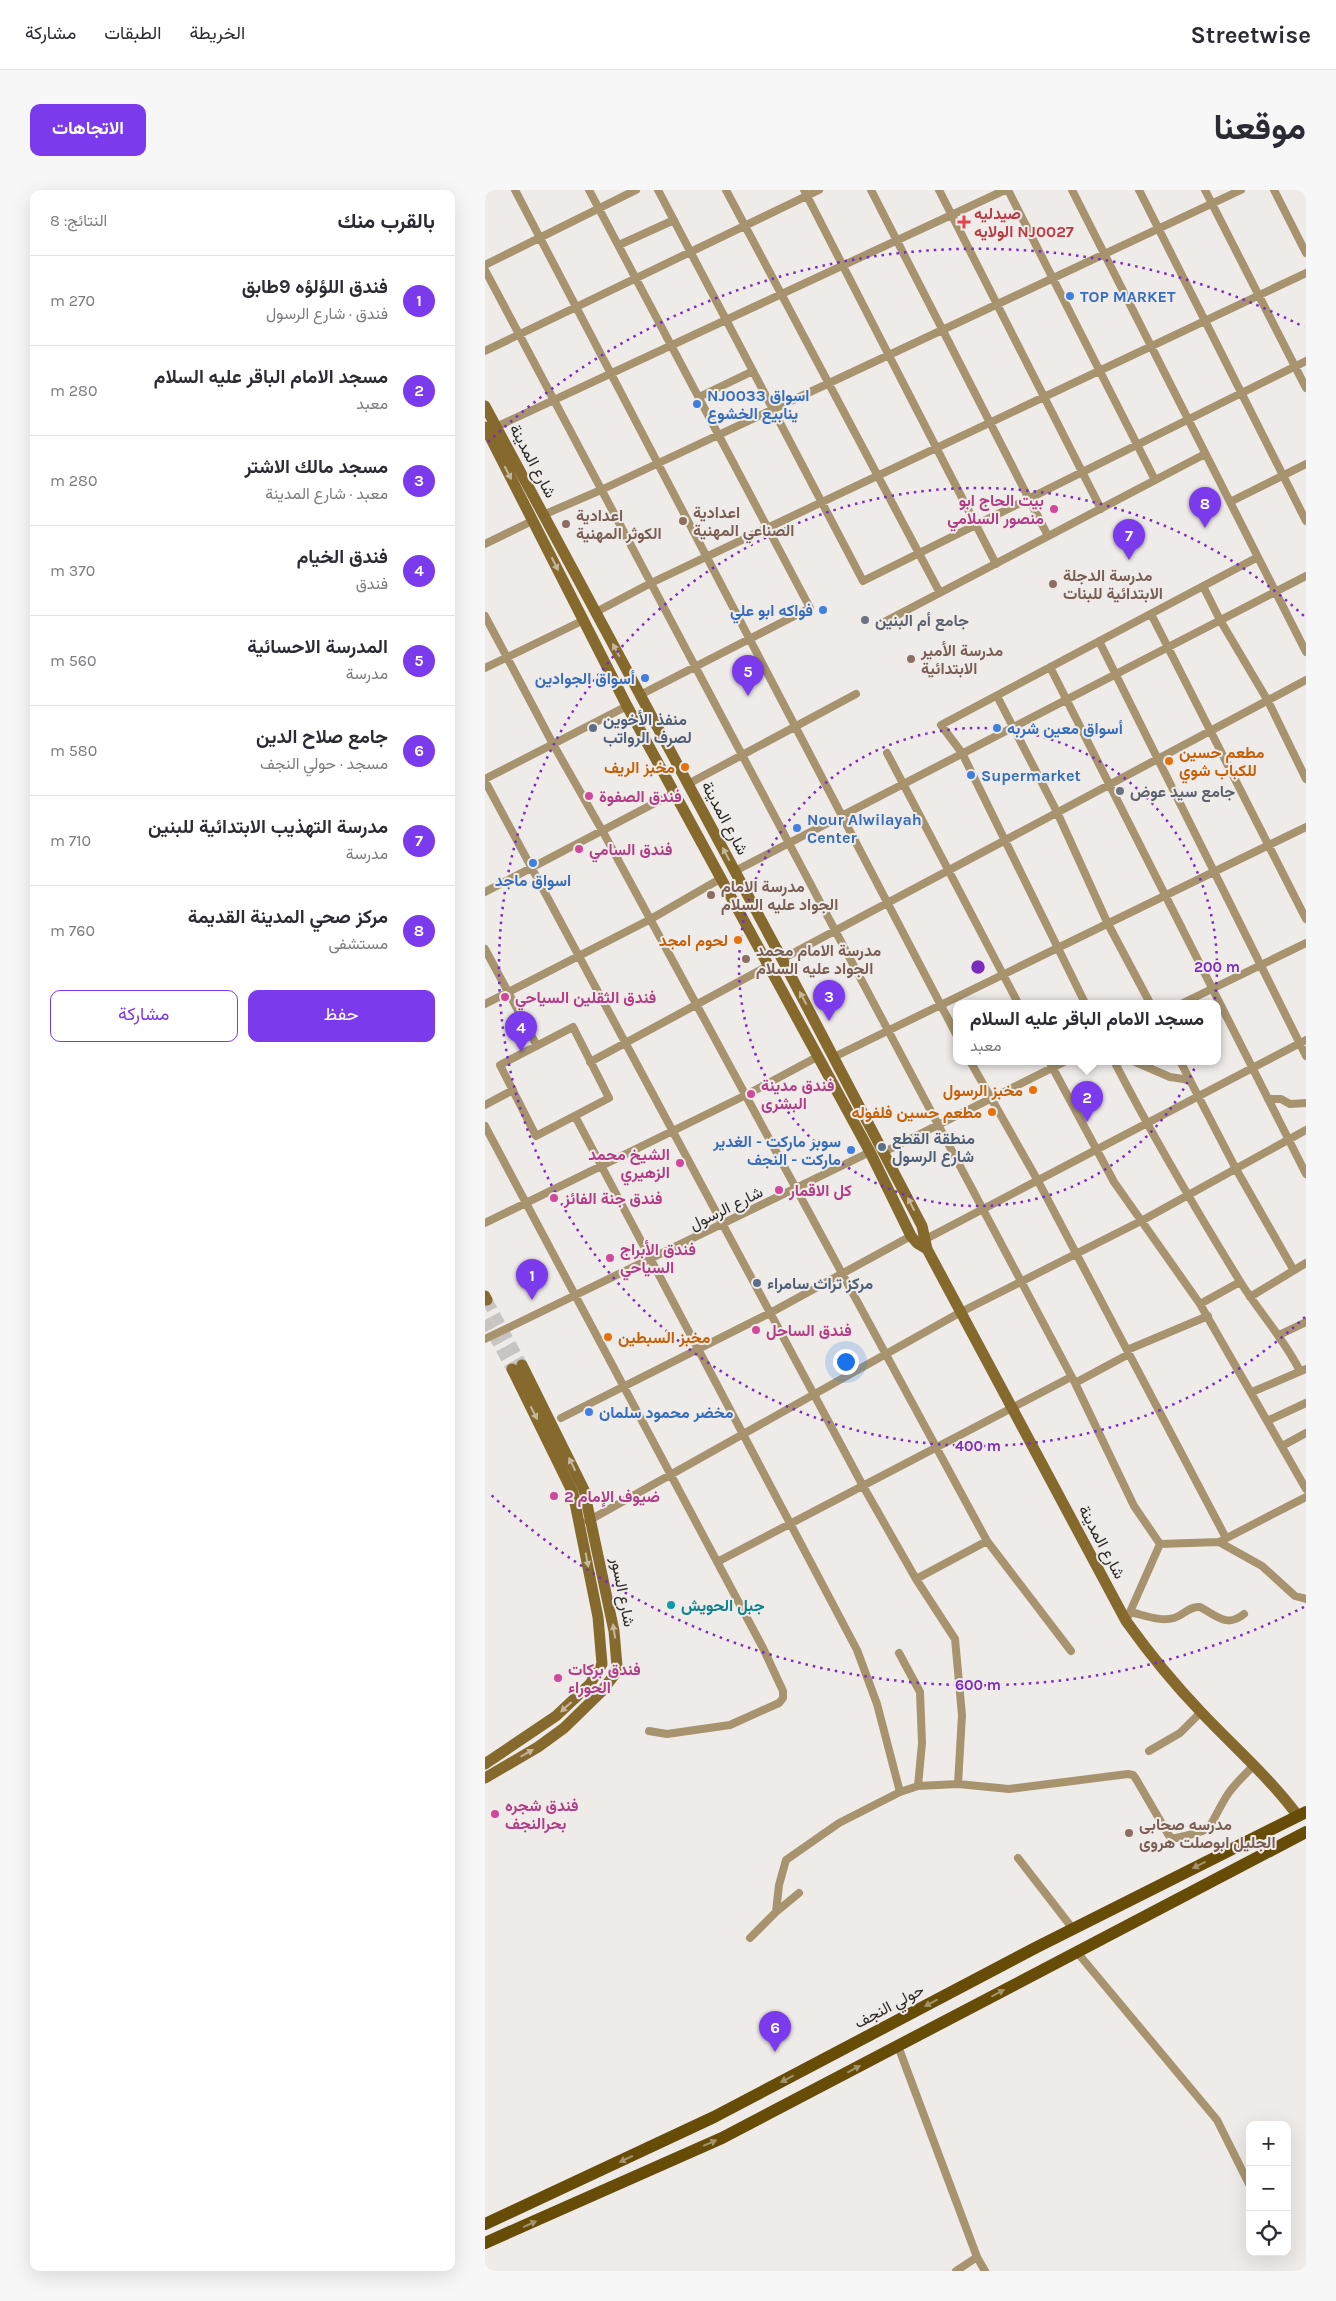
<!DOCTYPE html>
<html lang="ar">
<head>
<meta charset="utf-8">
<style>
	:root { --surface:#fff; --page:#f7f7f7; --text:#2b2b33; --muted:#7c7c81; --line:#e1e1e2; --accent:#7c3aed }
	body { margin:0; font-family:Karla,Vazirmatn,sans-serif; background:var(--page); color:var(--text); direction:rtl }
	.controls { position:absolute; right:15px; bottom:15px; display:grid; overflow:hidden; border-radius:10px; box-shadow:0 5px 20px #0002 }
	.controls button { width:45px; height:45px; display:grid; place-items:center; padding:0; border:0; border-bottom:1px solid var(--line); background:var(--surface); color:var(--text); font:25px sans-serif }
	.you { position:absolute; left:360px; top:1171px; width:18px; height:18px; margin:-12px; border:4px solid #fff; border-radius:50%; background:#1a73e8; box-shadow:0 0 0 8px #1a73e833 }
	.badge { display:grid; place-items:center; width:32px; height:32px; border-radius:50%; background:var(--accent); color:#fff; font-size:16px; font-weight:700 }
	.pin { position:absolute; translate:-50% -41px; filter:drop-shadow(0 1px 2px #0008) }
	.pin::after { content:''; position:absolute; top:26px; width:18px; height:15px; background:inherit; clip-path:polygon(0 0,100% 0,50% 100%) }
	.popup { position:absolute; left:468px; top:810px; width:268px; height:65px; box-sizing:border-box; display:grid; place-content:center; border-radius:10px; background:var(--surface); filter:drop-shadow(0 1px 4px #0005); font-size:16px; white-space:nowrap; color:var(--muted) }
	.popup b { font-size:19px; color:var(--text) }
	.popup::after { content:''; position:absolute; left:50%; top:100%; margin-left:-10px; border:10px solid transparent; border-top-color:var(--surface) }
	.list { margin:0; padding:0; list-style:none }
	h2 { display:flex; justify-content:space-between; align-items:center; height:65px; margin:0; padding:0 20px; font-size:21px }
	h2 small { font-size:16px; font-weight:400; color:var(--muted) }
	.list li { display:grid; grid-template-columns:32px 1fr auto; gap:15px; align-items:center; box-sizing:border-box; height:90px; padding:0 20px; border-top:1px solid var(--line) }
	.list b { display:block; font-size:19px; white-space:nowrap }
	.list p { margin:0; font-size:16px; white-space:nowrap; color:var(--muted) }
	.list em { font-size:16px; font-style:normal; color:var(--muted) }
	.actions { display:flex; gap:10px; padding:15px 20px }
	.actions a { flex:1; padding:11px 0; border:1px solid var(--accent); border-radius:10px; text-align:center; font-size:18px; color:var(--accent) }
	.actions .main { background:var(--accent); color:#fff }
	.icon { flex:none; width:28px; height:28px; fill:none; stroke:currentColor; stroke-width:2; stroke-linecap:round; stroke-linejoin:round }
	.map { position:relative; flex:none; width:821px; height:2081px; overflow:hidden; direction:ltr; border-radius:10px }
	header { display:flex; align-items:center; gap:30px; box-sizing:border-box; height:70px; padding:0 25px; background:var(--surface); border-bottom:1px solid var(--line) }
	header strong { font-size:24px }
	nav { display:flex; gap:28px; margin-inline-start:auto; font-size:18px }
	.intro { display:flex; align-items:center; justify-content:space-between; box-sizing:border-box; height:120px; padding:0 30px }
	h1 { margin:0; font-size:35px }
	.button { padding:12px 22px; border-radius:10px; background:var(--accent); color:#fff; font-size:18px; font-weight:700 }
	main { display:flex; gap:30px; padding:0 30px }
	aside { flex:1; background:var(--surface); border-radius:10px; box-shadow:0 5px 20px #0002 }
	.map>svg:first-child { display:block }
</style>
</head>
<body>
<header>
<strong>Streetwise</strong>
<nav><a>الخريطة</a><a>الطبقات</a><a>مشاركة</a></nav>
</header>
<div class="intro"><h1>موقعنا</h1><a class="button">الاتجاهات</a></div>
<main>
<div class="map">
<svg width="821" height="2081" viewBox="0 0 821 2081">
	<rect width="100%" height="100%" fill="#efebe9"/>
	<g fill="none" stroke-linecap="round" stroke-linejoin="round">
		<path stroke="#c8c4c2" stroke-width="11" stroke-dasharray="11 5.5" stroke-linecap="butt" d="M2,1110l35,65
			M0,1130l27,49"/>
		<path stroke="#a7946f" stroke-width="8" d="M30,0l442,846
			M104,0l221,418 -170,87
			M173,0l205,391 443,-220
			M241,0l214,403
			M319,0l192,374
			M386,0l177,346
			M454,0l162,319
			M523,0l147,290
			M587,0l234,462
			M654,0l167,331
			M720,0l101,198
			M789,0l32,63
			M134,55l55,-25
			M0,75l151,-75
			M0,80l590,1113 59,123 26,38 -34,77
			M0,161l334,-161
			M214,207l54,-26
			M11,237l509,-237
			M745,312l76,-38
			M58,325l58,-25 640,-300
			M0,354l47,-23
			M718,396l17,34 48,81 38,78
			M111,422l55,-29 655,-310
			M666,424l155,305
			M0,426l68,128 50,88 384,709 84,110
			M401,431l319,-167
			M614,451l207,415
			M565,477l256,507
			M0,478l99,-48
			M512,506l60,116 51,112 42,79
			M402,563l131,250
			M0,589l142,-73
			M0,591l378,705 53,93 39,60 7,76 -4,69
			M203,594l168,-90
			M250,681l571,-295
			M0,702l189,-99
			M0,759l52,97
			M297,769l524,-279
			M600,813l-123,-250 -21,-28 317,-168
			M698,813l123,-60
			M0,814l164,-84 71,-41
			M88,837l36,71 -73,38 -36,-71z
			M349,867l472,-230
			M485,871l68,120 188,357
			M564,871l65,121 86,122 106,185
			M629,871c39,76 82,149 127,222 19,30 43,56 59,88
			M648,871l37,16 20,3
			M695,871l56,108 57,100
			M105,872l178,-96
			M783,909h13l9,5 16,-1
			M0,915l28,-15
			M90,926l282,534 20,54 23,88
			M0,936l278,522 20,43v7l-4,5 -49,22 -63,9 -18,-3
			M399,962l182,-91
			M0,1033l261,-128 71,-38
			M437,1051l384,-201
			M765,1107l56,-34
			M715,1114l40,-22
			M794,1145l27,-13
			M0,1149l385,-187
			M642,1160l81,-34
			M590,1193l54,-29
			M767,1202l54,-23
			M76,1228l209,-105 141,-77
			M782,1231l39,-18
			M797,1256l24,-13
			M103,1331l373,-209 182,-92 163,-90
			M734,1352l43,24 33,30 11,3
			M675,1354l59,-2 87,-45
			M232,1372l354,-185
			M431,1389l71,-38
			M645,1422c14,3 30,10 44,6 10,-3 15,-12 26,-11 17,9 27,21 44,7
			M414,1463l21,39 2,51 -4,43
			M664,1561l31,-18 21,-21
			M533,1668l55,71
			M291,1722l23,-19
			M265,1748l26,-26 3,-27 7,-25 53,-37 61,-31 18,-6 40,-2 51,5 119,-15 5,1 3,4 32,55 3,4h5c41,-9 30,-8 50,-41 7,-12 19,-22 28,-32
			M591,1761l141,169 33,66
			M413,1856l79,211 8,14
			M471,2081l21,-14"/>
		<path stroke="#85692d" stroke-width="11" d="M0,216l297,553 140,267 5,23 199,372c23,32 48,63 75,91 33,35 68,65 97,104
			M0,237l142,279 243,446 41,84 6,7 10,6
			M0,1106l2,4
			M0,1574l71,-48 34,-32 12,-20 -4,-47 -25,-124 -61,-124
			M0,1588l53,-31 26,-19 37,-36 14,-18 2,-8 -3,-35 -30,-141 -62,-125"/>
		<path stroke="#674c08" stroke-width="12" d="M0,2034l229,-107 323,-170 269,-135
			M0,2053l237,-105 584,-306"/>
	</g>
	<defs><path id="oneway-solid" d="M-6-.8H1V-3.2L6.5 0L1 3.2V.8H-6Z" transform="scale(1.25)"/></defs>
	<g fill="#c5b79e">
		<use href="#oneway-solid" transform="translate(23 283) rotate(63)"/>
		<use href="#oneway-solid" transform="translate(70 374) rotate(63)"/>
		<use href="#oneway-solid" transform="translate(131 460) rotate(-118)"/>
		<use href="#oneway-solid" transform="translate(241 664) rotate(-118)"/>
		<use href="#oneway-solid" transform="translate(318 808) rotate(-118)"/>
		<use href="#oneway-solid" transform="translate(426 1014) rotate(-117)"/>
		<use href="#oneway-solid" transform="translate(49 1223) rotate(63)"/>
		<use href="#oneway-solid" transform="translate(87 1274) rotate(-116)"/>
		<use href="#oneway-solid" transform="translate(102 1370) rotate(79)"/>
		<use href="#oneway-solid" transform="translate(129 1441) rotate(-99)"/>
		<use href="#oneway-solid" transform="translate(81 1517) rotate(138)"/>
		<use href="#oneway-solid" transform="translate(42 1563) rotate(-30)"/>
	</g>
	<g fill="#a4946d">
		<use href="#oneway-solid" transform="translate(714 1675) rotate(153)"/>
		<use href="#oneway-solid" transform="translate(513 1803) rotate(-28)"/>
		<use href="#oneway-solid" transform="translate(446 1813) rotate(152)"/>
		<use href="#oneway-solid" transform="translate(369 1879) rotate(-28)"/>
		<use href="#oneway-solid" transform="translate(302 1889) rotate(152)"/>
		<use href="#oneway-solid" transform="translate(225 1953) rotate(-23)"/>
		<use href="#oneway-solid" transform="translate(141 1969) rotate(155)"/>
		<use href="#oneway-solid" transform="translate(45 2034) rotate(-24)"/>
	</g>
	<g fill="none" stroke="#7b2cbf" stroke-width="2.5" stroke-dasharray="2.5 5">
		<circle cx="493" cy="777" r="239"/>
		<path d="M820 1127A479 479 0 1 1 820 427"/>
		<path d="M819 1417A718 718 0 0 1 3 1302M3 252A718 718 0 0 1 819 137"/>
	</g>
	<path fill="#e0444e" stroke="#efebe9" stroke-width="2" d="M476.5 24.5h5v5h5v5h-5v5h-5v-5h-5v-5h5z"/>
	<g fill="#3f7fe0" stroke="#efebe9" stroke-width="2">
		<circle cx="585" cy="106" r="5"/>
		<circle cx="212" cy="214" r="5"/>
		<circle cx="338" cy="420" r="5"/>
		<circle cx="160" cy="488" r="5"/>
		<circle cx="512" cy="538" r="5"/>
		<circle cx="486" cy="585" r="5"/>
		<circle cx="312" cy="638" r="5"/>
		<circle cx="48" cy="673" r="5"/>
		<circle cx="366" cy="960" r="5"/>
		<circle cx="104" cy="1222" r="5"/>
	</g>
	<g fill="#d1479c" stroke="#efebe9" stroke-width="2">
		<circle cx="569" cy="319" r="5"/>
		<circle cx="104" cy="606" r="5"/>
		<circle cx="94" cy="659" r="5"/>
		<circle cx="20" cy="807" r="5"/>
		<circle cx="266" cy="904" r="5"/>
		<circle cx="195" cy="973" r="5"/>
		<circle cx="294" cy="1000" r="5"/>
		<circle cx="69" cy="1008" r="5"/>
		<circle cx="125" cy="1068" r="5"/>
		<circle cx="271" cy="1140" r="5"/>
		<circle cx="69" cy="1306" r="5"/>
		<circle cx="73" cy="1488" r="5"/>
		<circle cx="10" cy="1624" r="5"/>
	</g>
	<g fill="#8d6e63" stroke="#efebe9" stroke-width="2">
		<circle cx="198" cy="331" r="5"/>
		<circle cx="81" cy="334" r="5"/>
		<circle cx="568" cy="394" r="5"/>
		<circle cx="426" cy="469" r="5"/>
		<circle cx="226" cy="705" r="5"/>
		<circle cx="261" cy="769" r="5"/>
		<circle cx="644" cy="1643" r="5"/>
	</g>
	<g fill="#6b7280" stroke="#efebe9" stroke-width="2">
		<circle cx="380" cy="430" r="5"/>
		<circle cx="635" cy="601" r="5"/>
	</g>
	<g fill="#5c6f8a" stroke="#efebe9" stroke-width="2">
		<circle cx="108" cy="538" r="5"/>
		<circle cx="397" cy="957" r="5"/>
		<circle cx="272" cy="1093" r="5"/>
	</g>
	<g fill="#e8710a" stroke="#efebe9" stroke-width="2">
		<circle cx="684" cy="571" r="5"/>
		<circle cx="200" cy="577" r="5"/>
		<circle cx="253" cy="750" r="5"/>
		<circle cx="548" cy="900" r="5"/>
		<circle cx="507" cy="922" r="5"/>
		<circle cx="123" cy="1147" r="5"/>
	</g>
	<circle fill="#0f9aa8" stroke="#efebe9" stroke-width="2" cx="186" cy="1415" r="5"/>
	<g text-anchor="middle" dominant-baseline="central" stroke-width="4" stroke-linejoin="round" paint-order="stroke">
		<g font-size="16" font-weight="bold" fill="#be3a42" stroke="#efebe9" text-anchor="start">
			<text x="489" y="23">صيدليه<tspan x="489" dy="18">الولايه NJ0027</tspan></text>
		</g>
		<g font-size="16" font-weight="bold" fill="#366cbe" stroke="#efebe9" text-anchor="start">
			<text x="595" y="106">TOP MARKET</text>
			<text x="222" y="205">NJ0033 اسواق<tspan x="222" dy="18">ینابیع الخشوع</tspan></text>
			<text x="328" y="420" text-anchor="end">فواكه ابو علي</text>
			<text x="150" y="488" text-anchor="end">أسواق الجوادين</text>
			<text x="522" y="538">أسواق معين شربه</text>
			<text x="496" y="585">Supermarket</text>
			<text x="322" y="629">Nour Alwilayah<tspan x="322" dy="18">Center</tspan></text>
			<text x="48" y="690" text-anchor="middle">اسواق ماجد</text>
			<text x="356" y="951" text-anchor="end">سوبر ماركت - الغدير<tspan x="356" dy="18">ماركت - النجف</tspan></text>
			<text x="114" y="1222">مخضر محمود سلمان</text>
		</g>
		<g font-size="16" fill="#2a2928" stroke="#efebe9">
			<text transform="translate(48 271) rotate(62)">شارع المدينة</text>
			<text transform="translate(240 628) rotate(62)">شارع المدينة</text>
			<text transform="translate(241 1018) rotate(-26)">شارع الرسول</text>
			<text transform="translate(617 1352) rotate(62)">شارع المدينة</text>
			<text transform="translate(138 1402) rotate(79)">شارع السور</text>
			<text transform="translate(404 1816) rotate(-28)">حولي النجف</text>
		</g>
		<g font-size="16" font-weight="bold" fill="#b23c85" stroke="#efebe9" text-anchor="start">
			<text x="559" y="310" text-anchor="end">بيت الحاج ابو<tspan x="559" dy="18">منصور السلامي</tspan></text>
			<text x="114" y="606">فندق الصفوة</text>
			<text x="104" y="659">فندق السامي</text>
			<text x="30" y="807">فندق الثقلين السياحي</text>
			<text x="276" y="895">فندق مدينة<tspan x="276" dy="18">البشرى</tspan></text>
			<text x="185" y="964" text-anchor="end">الشيخ محمد<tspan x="185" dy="18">الزهيري</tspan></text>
			<text x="304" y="1000">كل الاقمار</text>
			<text x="79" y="1008">فندق جنة الفائز</text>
			<text x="135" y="1059">فندق الأبراج<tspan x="135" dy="18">السياحي</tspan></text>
			<text x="281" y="1140">فندق الساحل</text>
			<text x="79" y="1306">ضيوف الإمام 2</text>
			<text x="83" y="1479">فندق بركات<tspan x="83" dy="18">الحوراء</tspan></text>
			<text x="20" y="1615">فندق شجره<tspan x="20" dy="18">بحرالنجف</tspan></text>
		</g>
		<g font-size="16" font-weight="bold" fill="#785e54" stroke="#efebe9" text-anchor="start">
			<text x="208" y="322">اعدادية<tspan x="208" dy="18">الصناعي المهنية</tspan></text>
			<text x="91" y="325">اعدادية<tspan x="91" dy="18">الكوثر المهنية</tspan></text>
			<text x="578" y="385">مدرسة الدجلة<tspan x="578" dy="18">الابتدائية للبنات</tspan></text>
			<text x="436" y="460">مدرسة الأمير<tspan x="436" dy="18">الابتدائية</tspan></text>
			<text x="236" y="696">مدرسة الامام<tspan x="236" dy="18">الجواد عليه السلام</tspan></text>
			<text x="271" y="760">مدرسة الامام محمد<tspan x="271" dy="18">الجواد عليه السلام</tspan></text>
			<text x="654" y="1634">مدرسه صحابی<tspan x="654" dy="18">الجلیل ابوصلت هروی</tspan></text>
		</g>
		<g font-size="16" font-weight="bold" fill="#5b616d" stroke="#efebe9" text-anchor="start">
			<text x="390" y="430">جامع أم البنين</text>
			<text x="645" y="601">جامع سيد عوض</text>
		</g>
		<g font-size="16" font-weight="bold" fill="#4e5e75" stroke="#efebe9" text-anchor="start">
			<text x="118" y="529">منفذ الأخوين<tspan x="118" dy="18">لصرف الرواتب</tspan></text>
			<text x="407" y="948">منطقة القطع<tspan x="407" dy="18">شارع الرسول</tspan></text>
			<text x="282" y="1093">مركز تراث سامراء</text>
		</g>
		<g font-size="16" font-weight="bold" fill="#c56008" stroke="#efebe9" text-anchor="end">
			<text x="694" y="562" text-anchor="start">مطعم حسين<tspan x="694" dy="18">للكباب شوي</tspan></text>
			<text x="190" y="577">مخبز الريف</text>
			<text x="243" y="750">لحوم امجد</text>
			<text x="538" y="900">مخبز الرسول</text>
			<text x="497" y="922">مطعم حسين فلفوله</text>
			<text x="133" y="1147" text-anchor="start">مخبز السبطين</text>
		</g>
		<g font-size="16" font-weight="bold" fill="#0d838f" stroke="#efebe9" text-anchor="start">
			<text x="196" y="1415">جبل الحويش</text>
		</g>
	</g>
	<circle cx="493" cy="777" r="8" fill="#7b2cbf" stroke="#efebe9" stroke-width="2.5"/>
	<g font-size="15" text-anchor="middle" font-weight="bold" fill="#7b2cbf" stroke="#efebe9" stroke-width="4" stroke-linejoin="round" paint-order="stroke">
		<text x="732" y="782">200 m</text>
		<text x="493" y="1261">400 m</text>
		<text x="493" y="1500">600 m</text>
	</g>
</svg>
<div class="controls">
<button>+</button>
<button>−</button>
<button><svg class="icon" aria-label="locate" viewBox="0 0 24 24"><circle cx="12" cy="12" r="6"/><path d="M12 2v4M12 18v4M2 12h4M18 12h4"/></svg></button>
</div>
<div class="you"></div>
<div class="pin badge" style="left:47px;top:1110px">1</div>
<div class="pin badge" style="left:602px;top:932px">2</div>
<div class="popup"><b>مسجد الامام الباقر عليه السلام</b>معبد</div>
<div class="pin badge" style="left:344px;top:831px">3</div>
<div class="pin badge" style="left:36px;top:862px">4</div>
<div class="pin badge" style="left:263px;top:506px">5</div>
<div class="pin badge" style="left:290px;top:1862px">6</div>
<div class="pin badge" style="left:644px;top:370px">7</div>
<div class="pin badge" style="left:720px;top:338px">8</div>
</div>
<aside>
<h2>بالقرب منك<small>النتائج: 8</small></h2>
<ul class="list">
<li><span class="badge">1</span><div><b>فندق اللؤلؤه 9طابق</b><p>فندق · شارع الرسول</p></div><em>270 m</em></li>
<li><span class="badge">2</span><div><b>مسجد الامام الباقر عليه السلام</b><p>معبد</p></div><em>280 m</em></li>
<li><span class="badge">3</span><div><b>مسجد مالك الاشتر</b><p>معبد · شارع المدينة</p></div><em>280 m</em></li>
<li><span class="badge">4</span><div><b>فندق الخيام</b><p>فندق</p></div><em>370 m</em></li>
<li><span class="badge">5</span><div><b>المدرسة الاحسائية</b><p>مدرسة</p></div><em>560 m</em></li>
<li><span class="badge">6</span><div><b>جامع صلاح الدين</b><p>مسجد · حولي النجف</p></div><em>580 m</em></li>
<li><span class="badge">7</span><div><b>مدرسة التهذيب الابتدائية للبنين</b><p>مدرسة</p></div><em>710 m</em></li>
<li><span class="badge">8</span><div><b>مركز صحي المدينة القديمة</b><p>مستشفى</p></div><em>760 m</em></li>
</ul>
<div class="actions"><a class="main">حفظ</a><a>مشاركة</a></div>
</aside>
</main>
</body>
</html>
